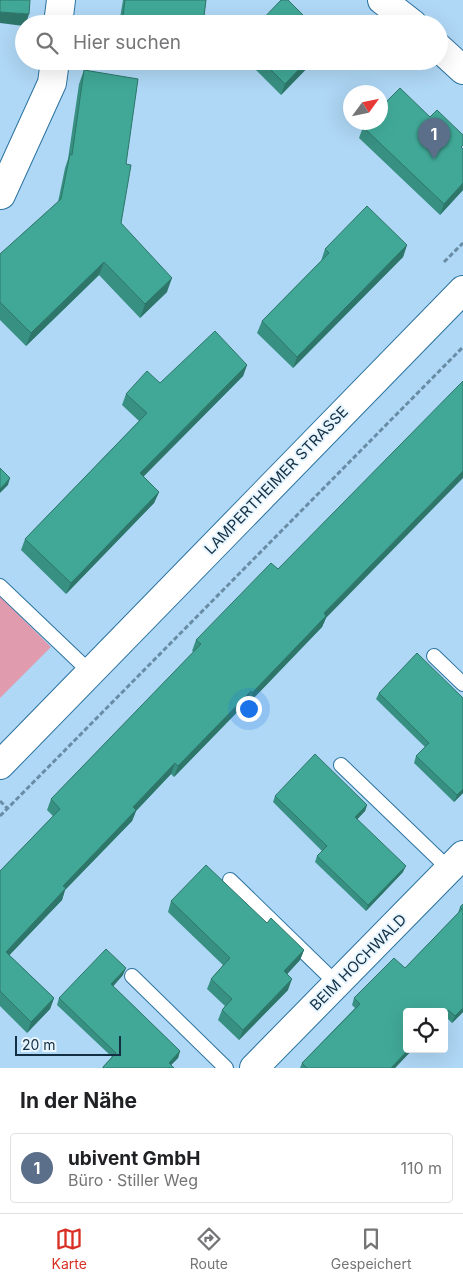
<!DOCTYPE html>
<html lang="de">
<head>
<meta charset="utf-8">
<style>
	:root { --surface:#fff; --page:#f6f6f6; --text:#202124; --muted:#757577; --line:#e0e0e0; --accent:#d93025 }
	body { margin:0; font-family:Inter,sans-serif; background:var(--page); color:var(--text) }
	.controls { position:absolute; right:15px; bottom:15px; display:grid; overflow:hidden; border-radius:5px; box-shadow:0 5px 20px #0002 }
	.controls button { width:45px; height:45px; display:grid; place-items:center; padding:0; border:0; border-bottom:1px solid var(--line); background:var(--surface); color:var(--text); font:25px sans-serif }
	.compass { position:absolute; left:343px; top:85px; width:45px; height:45px; border-radius:50%; background:var(--surface); box-shadow:0 5px 20px #0002; rotate:57deg }
	.scale { position:absolute; left:15px; bottom:12px; width:106px; box-sizing:border-box; padding-left:5px; border:2px solid #122f43; border-top:0; font-size:14px; line-height:18px; white-space:nowrap; color:#122f43; -webkit-text-stroke:4px #e7f5ff; paint-order:stroke }
	.you { position:absolute; left:248px; top:708px; width:18px; height:18px; margin:-12px; border:4px solid #fff; border-radius:50%; background:#1a73e8; box-shadow:0 0 0 8px #1a73e833 }
	.badge { display:grid; place-items:center; width:32px; height:32px; border-radius:50%; background:var(--accent); color:#fff; font-size:16px; font-weight:700 }
	.pin { position:absolute; translate:-50% -41px; filter:drop-shadow(0 1px 2px #0008) }
	.pin::after { content:''; position:absolute; top:26px; width:18px; height:15px; background:inherit; clip-path:polygon(0 0,100% 0,50% 100%) }
	.list { margin:0; padding:0; list-style:none }
	h2 { display:flex; justify-content:space-between; align-items:center; height:65px; margin:0; padding:0 20px; font-size:21px }
	h2 small { font-size:16px; font-weight:400; color:var(--muted) }
	.list li { display:grid; grid-template-columns:32px 1fr auto; gap:15px; align-items:center; box-sizing:border-box; height:70px; margin:0 10px 10px; padding:0 10px; border:1px solid var(--line); border-radius:5px }
	.list b { display:block; font-size:19px; white-space:nowrap }
	.list p { margin:0; font-size:16px; white-space:nowrap; color:var(--muted) }
	.list em { font-size:16px; font-style:normal; color:var(--muted) }
	.icon { flex:none; width:28px; height:28px; fill:none; stroke:currentColor; stroke-width:2; stroke-linecap:round; stroke-linejoin:round }
	.map { position:relative; flex:none; width:463px; height:1068px; overflow:hidden }
	.search { position:absolute; background:var(--surface); box-shadow:0 5px 20px #0002; left:15px; right:15px; top:15px; height:55px; display:flex; align-items:center; gap:12px; box-sizing:border-box; padding:0 18px; border-radius:28px; color:var(--muted); font-size:19px }
	.sheet { height:145px; background:var(--surface) }
	nav { display:flex; justify-content:space-around; align-items:center; box-sizing:border-box; height:70px; border-top:1px solid var(--line); background:var(--surface); font-size:14px; color:var(--muted) }
	nav a { display:grid; justify-items:center; gap:2px }
	nav .on { color:var(--accent) }
	.map>svg:first-child { display:block }
</style>
</head>
<body>
<div class="map">
<svg width="463" height="1068" viewBox="0 0 463 1068">
	<rect width="100%" height="100%" fill="#afd8f6"/>
	<path fill="#e09baf" d="M0,596l51,51 -51,51z"/>
	<g fill="none" stroke-linecap="round" stroke-linejoin="round">
		<g stroke="#2b729f" stroke-width="16">
			<path id="service" d="M0,586l89,85
				M434,656l29,28
				M341,765l108,104
				M230,880l107,104
				M132,976l94,92"/>
		</g>
		<g stroke="#2b729f" stroke-width="30">
			<path id="minor" d="M382,0l31,24
				M58,24l3,-24
				M439,48l24,22
				M1,195l51,-112 3,-22
				M254,1068l209,-213"/>
		</g>
		<g stroke="#2b729f" stroke-width="30">
			<path id="tertiary" d="M0,765l463,-475"/>
		</g>
		<path stroke="#698da6" stroke-width="3" stroke-dasharray="5 2.5" stroke-linecap="butt" d="M444,262l19,-19
			M0,801l7,7
			M0,816l463,-469"/>
		<use href="#service" stroke="#fff" stroke-width="14"/>
		<use href="#minor" stroke="#fff" stroke-width="28"/>
		<use href="#tertiary" stroke="#fff" stroke-width="28"/>
	</g>
	<path fill="#389082" d="M123,0h83l-3,24h-84z
		M247,61h67l-33,34z
		M84,70l42,94 -5,59 46,69 -27,26 -41,-43 -73,71 -26,-26v-66l58,-52 7,-34 3,-9 11,-75z
		M363,127l100,63 -23,25 -81,-77z
		M407,245l-4,12 -110,111 -36,-35 5,-12 59,-60 4,-12z
		M247,365l-4,11 -100,101 16,15 -5,11 -88,91 -45,-44 4,-11 114,-118 -17,-16 4,-11 34,-11z
		M326,618l-4,9 -74,77 -1,-2 -73,75 -3,-3 -19,20 -16,17 -4,10 -67,69 -3,10 -53,55 45,43 -4,11 -23,24 -27,-27v-135l53,-55 -6,-6 4,-11 143,-147 -2,-1 4,-11z
		M379,693l84,5v95l-9,9 -40,-39 2,-7 9,-9 -49,-48z
		M275,796l92,9 -2,6 -8,8 46,53 -37,39 -51,-49 2,-6 5,-5 -49,-49z
		M171,901l96,22 37,27 -4,10 -13,14 1,16 -49,50 -21,-20 4,-10 3,-4 -18,-17 4,-10 12,-14 -55,-53z
		M463,904v108l-11,11 -7,-7 -38,33h6l-18,19h-95l2,-5 53,-55 -3,-3 2,-7 51,-30 53,-55 2,-6z
		M123,975l-10,11 67,65 -2,7 -7,7 3,3h-72l10,-11 -55,-52 2,-7z"/>
	<path fill="#2e766a" d="M0,12l29,2 -3,10h-2v2l-24,-3z
		M307,61h7l-33,34 4,-11z
		M463,183v7l-23,25 4,-11z
		M407,245l-4,12 -110,111 4,-11z
		M104,262l-5,13 -73,71 5,-13z
		M172,278l-5,14 -27,26 5,-14z
		M247,365l-4,11 -108,109 5,-12z
		M463,471v7l-137,140 -4,9 -74,77 4,-11 72,-80z
		M10,478l-2,7 -8,8v-4z
		M159,492l-5,11 -88,91 5,-11z
		M251,691l-4,11 -73,75 4,-11z
		M175,763l-4,11 -35,37 -4,10 -67,69 -3,10 -60,63 4,-11 57,-66 70,-79z
		M463,789v4l-9,9 3,-7z
		M367,805l-2,6 -12,13 2,-7z
		M406,866l-3,6 -37,39 2,-6z
		M304,950l-4,10 -20,22 4,-11z
		M126,968l-3,7 -14,16 2,-7z
		M292,979l-4,11 -49,50 4,-10z
		M54,998l-4,11 -23,24 4,-11z
		M463,1008v4l-11,11 3,-7z
		M409,1049h4l-18,19h-4z
		M180,1051l-2,7 -10,10 1,-5z"/>
	<path fill="#41a897" stroke="#2e766a" d="M0,0h30l-1,14 -29,-2z
		M125,0h81l-3,24h-81z
		M281,0h7l24,24h-54z
		M262,61h45l-22,23z
		M84,70l54,9 -12,85 5,1 -10,58 51,55 -27,26 -41,-42 -73,71 -31,-31v-48l61,-55 9,-45 2,1z
		M400,88l30,29 7,-7 26,25v10l-2,2 2,2v34l-19,21 -81,-77 4,-5h13v-14z
		M367,206l40,39 -110,112 -35,-36 67,-68 -4,-4z
		M215,331l32,34 -107,108 19,19 -88,91 -46,-44 122,-126 -21,-19 21,-23 13,12z
		M463,381v90l-139,142 2,3 -74,77 -1,-2 -73,75 -3,-3 -19,20 -23,24 3,3 -73,76 3,2 -60,64 48,46 -23,24 -31,-31v-120l60,-62 -9,-10 150,-155 -5,-4 75,-77 7,6z
		M0,468l10,10 -10,11z
		M417,653l46,45v91l-6,6 -41,-39 13,-13 -50,-50z
		M315,754l52,51 -12,12 51,49 -38,39 -51,-49 10,-10 -52,-50z
		M206,865l61,58 4,-5 33,32 -20,21 8,8 -49,51 -21,-20 10,-11 -21,-20 19,-21 -59,-57z
		M463,904v104l-8,8 -7,-6 -4,3v-1h-37v37h2l-18,19h-84l-5,-5 58,-59 -6,-6 40,-40 11,10 57,-59 -2,-2z
		M106,949l20,19 -15,16 69,67 -11,12 5,5h-70l-1,-1 13,-14 -57,-55z"/>
	<g text-anchor="middle" dominant-baseline="central" stroke-width="4" stroke-linejoin="round" paint-order="stroke">
		<g font-size="15" fill="#122f43" stroke="#e7f5ff">
			<text transform="translate(276 480) rotate(-46)">LAMPERTHEIMER STRASSE</text>
			<text transform="translate(358 962) rotate(-45)">BEIM HOCHWALD</text>
		</g>
	</g>
</svg>
<div class="controls">
<button><svg class="icon" aria-label="locate" viewBox="0 0 24 24"><circle cx="12" cy="12" r="6"/><path d="M12 2v4M12 18v4M2 12h4M18 12h4"/></svg></button>
</div>
<svg class="compass" viewBox="-18 -18 36 36"><path d="M0-13l5 13h-10z" fill="#e53935"/><path d="M0 13l5-13h-10z" fill="#757577"/></svg>
<div class="scale">20 m</div>
<div class="you"></div>
<div class="pin badge" style="left:434px;top:159px;background:#5c6f8a">1</div>
<div class="search"><svg class="icon" aria-label="search" viewBox="0 0 24 24"><circle cx="10" cy="10" r="6"/><path d="M15 15l6 6"/></svg>Hier suchen</div>
</div>
<section class="sheet">
<h2>In der Nähe<small></small></h2>
<ul class="list">
<li><span class="badge" style="background:#5c6f8a">1</span><div><b>ubivent GmbH</b><p>Büro · Stiller Weg</p></div><em>110 m</em></li>
</ul>
</section>
<nav>
<a class="on"><svg class="icon" aria-label="map" viewBox="0 0 24 24"><path d="M3 6l6-2 6 2 6-2v14l-6 2-6-2-6 2zM9 4v14M15 6v14"/></svg>Karte</a>
<a><svg class="icon" aria-label="directions" viewBox="0 0 24 24"><path d="M12 3l9 9-9 9-9-9zM9 14v-3h6M13 9l2 2-2 2"/></svg>Route</a>
<a><svg class="icon" aria-label="saved" viewBox="0 0 24 24"><path d="M7 4h10v16l-5-4-5 4z"/></svg>Gespeichert</a>
</nav>
</body>
</html>
